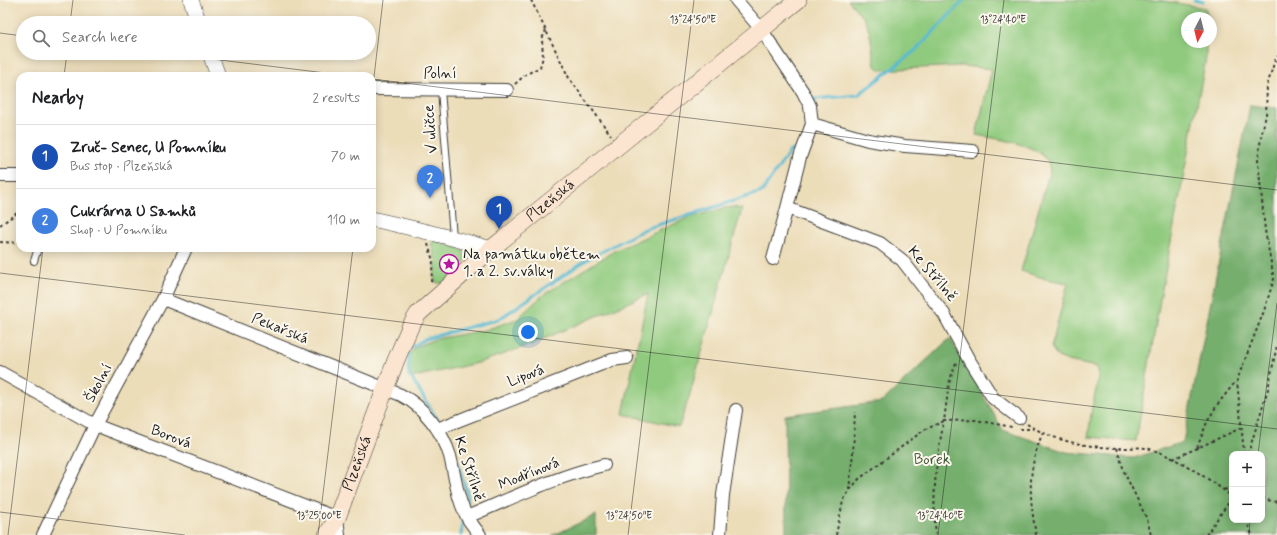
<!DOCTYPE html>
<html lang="en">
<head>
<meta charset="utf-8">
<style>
	:root { --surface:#fff; --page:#f6f6f6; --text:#202124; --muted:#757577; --line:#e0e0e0; --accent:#db2777 }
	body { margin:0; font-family:Mynerve,sans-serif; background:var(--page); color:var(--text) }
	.controls { position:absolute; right:12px; bottom:12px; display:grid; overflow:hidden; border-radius:8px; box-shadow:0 2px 10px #0003 }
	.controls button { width:36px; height:36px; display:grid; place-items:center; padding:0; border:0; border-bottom:1px solid var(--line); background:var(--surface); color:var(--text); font:20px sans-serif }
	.compass { position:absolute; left:1181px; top:12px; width:36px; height:36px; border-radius:50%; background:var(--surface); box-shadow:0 2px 10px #0003; rotate:187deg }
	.you { position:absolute; left:528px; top:332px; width:14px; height:14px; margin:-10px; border:3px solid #fff; border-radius:50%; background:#1a73e8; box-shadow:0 0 0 6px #1a73e833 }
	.badge { display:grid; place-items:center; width:26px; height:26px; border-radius:50%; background:var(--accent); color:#fff; font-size:13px; font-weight:700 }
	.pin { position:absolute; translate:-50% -33px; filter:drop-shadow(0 1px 2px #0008) }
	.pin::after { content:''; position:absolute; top:21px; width:14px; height:12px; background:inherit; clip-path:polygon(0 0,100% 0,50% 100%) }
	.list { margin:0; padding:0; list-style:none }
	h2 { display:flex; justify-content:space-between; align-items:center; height:52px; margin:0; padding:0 16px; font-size:17px }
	h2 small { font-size:13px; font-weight:400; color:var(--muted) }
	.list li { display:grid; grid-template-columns:26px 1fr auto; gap:12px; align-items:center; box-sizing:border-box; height:64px; padding:0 16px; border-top:1px solid var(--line) }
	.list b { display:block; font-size:15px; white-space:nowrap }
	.list p { margin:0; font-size:13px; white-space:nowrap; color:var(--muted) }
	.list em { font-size:13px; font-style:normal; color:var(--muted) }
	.icon { flex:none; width:22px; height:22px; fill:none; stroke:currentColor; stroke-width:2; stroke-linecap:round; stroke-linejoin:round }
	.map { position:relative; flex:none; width:1277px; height:535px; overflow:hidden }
	.search { position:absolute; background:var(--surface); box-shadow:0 2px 10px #0003; left:16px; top:16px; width:360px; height:44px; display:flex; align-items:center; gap:10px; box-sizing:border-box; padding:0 14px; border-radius:22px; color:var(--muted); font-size:15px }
	.panel { position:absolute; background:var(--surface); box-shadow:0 2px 10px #0003; left:16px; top:72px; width:360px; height:180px; border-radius:12px }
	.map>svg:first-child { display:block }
</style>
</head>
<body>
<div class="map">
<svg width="1277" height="535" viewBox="0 0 1277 535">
	<rect width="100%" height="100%" fill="#fbf7ec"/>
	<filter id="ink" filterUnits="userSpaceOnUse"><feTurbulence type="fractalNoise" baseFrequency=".025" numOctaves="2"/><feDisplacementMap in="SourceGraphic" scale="8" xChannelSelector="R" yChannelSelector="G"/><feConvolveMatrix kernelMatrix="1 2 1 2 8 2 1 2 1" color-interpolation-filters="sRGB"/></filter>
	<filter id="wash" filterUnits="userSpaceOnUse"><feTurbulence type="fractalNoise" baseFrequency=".012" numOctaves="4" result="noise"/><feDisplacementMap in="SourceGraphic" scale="16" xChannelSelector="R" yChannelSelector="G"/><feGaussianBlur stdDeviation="0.9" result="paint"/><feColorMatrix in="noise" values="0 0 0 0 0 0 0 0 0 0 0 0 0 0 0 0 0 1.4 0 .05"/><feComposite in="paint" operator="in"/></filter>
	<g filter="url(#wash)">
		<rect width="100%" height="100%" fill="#ecddb9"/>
		<path fill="#90ca7e" stroke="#56734d" d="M848,0h311l46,8 3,8v2h-21v24h19v16l-45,236 -25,147 -48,-4 4,-30 7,-31 -2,-9 -29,-6 -10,-4 -7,-10 17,-64 -22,-4 -25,-8 29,-101c-1,-3 -1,-6 -2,-9 -13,-18 -51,-22 -72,-26l16,-66 -31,-3 -81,4 -5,-4 -5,-32 -5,-14z
			M733,207l9,2 -52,185 -11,33 -56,-13 25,-120 -121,52 -49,17 -69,15 -2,-10 2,-13 6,-8 21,-8 49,-9 32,-11 26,-24 71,-44 74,-33 36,-10z
			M433,240l26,8 5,3 2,10 -21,22h-7l-4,-2 2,-19 -5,-20z"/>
		<path fill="#74ae6d" stroke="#486544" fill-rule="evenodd" d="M1250,105l27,3v427h-491l-1,-120 97,-13 68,-64 53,92 63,22 68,6 49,-16zM1232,454h30v66h-30z
			M596,515v20h-44l4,-1z"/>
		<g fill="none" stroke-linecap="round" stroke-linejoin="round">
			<path stroke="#55bad3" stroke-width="3" d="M1194,0l9,2
				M814,104l1,-5 43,-4 58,-45 48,-50
				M437,419l-28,-45 -1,-25 17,-10 74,-20 87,-59 59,-31 117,-37 28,-41 9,-2
				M457,461l11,35 -2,10
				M461,535l2,-18"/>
		</g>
	</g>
	<g filter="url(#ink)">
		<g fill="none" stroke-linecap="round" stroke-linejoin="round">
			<g stroke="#3b3934" stroke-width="8">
				<path id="service" d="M441,90l12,147
					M34,261l4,-13"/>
			</g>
			<g stroke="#3b3934" stroke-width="14">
				<path id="minor" d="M736,0l25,29 42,63 7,14 2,18 -12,33 -13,51 93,35 22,17 42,54 25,46 24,38 26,20
					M372,89l135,1
					M812,124l56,16 37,6 68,5
					M0,176h20
					M773,259l14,-51
					M163,299l238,96c22,11 42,37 49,61 5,20 7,43 17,61 4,7 9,12 13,18
					M0,372l95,53 242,93 2,17
					M437,429l175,-69 15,-2
					M467,517c45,-19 90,-41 137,-52
					M43,535l52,-110 68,-126 23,-51
					M720,535l3,-40 13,-85"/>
			</g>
			<g stroke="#3b3934" stroke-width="16">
				<path id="tertiary" d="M191,0l8,23
					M210,53l8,23
					M372,219c40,9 80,18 119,30"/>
			</g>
			<g stroke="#3b3934" stroke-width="18">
				<g id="secondary">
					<path id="s1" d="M327,535l10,-17 59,-158 14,-33 8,-13 73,-65 307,-249"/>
				</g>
			</g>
			<path stroke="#3b3934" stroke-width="2" stroke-dasharray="3 3" stroke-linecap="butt" d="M531,0l38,78 42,57
				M515,84l10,-9 15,-8 3,-10 -1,-18 4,-9
				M0,225l20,-14
				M0,242l20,1
				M428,244l5,17 -2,21 -1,3
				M1027,424c28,18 64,24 97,24 7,0 14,-1 21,0 22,3 70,34 87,49
				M1020,429h13
				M1117,448l8,26 22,45 4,16
				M1197,448l10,-26 10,-17 19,-24
				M1244,454l-7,-74 27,-69 10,-32 -9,-49 -7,-69 3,-24 5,-22 1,-29 8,-26 2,-4
				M1248,454l20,-65 9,-44
				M1173,459l68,-31
				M1224,489l8,2
				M849,490l4,-37 2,-41
				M1262,499l15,3
				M1246,520l6,15
				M836,535l7,-34 6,-10 10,-12 65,-49 20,-9 5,-38 8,-23
				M936,535c-4,-39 0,-76 8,-114l31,-1 37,7
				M1036,535c-7,-41 -9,-64 7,-103
				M1206,535l26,-37"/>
			<use href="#service" stroke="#fff" stroke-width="6"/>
			<use href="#minor" stroke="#fff" stroke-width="12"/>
			<use href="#tertiary" stroke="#fff" stroke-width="15"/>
			<use href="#secondary" stroke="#fce5d0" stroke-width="17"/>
		</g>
	</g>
	<path fill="none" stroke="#1c1c1c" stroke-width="1" stroke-opacity="0.45" d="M70,23l3,-23M0,33l23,3M163,53l187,23M64,76l3,-23M372,79l905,111M372,94l11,-94M0,273l1277,156M1258,454l19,-151M0,512l185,23M8,535l35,-287M318,535l35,-287M628,535l66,-535M938,535l66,-535M1249,535l1,-15"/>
	<defs>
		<g id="sight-ring" transform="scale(1)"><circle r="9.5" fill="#fbf7ec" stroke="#b5179e" stroke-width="1.5"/><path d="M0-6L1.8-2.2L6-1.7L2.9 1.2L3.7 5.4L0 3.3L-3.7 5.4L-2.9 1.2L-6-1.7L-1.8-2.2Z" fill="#b5179e"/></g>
	</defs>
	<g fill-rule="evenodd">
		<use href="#sight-ring" x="449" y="264"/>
	</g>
	<g text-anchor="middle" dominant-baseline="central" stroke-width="4" stroke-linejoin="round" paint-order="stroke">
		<g font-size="15" fill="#1c1c1c" stroke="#fbf7ec">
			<text x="440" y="74">Polní</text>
			<text transform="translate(431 129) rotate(-95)">V uličce</text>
			<text stroke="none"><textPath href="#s1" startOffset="414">Plzeňská</textPath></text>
			<text transform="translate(932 274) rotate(50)">Ke Střílně</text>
			<text transform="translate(280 329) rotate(22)">Pekařská</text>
			<text transform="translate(526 376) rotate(-21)">Lipová</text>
			<text transform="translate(99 383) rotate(-62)">Školní</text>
			<text transform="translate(171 437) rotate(21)">Borová</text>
			<text stroke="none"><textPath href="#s1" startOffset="78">Plzeňská</textPath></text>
			<text transform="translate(469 469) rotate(72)">Ke Střílně</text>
			<text transform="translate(529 474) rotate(-22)">Modřínová</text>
		</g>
		<g font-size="15" fill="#1c1c1c" stroke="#fbf7ec" text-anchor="start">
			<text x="463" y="255">Na památku obětem<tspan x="463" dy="17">1. a 2. sv.války</tspan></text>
		</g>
		<g font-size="15" fill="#45593e" stroke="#fbf7ec">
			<text x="932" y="460">Borek</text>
		</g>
	</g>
	<g font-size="10" text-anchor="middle" fill="#1c1c1c" stroke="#fbf7ec" stroke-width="4" stroke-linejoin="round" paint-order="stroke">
		<text x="693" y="23">13°24'50"E</text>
		<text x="1003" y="23">13°24'40"E</text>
		<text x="319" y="519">13°25'00"E</text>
		<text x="629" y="519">13°24'50"E</text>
		<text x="940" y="519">13°24'40"E</text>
	</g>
</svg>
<div class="controls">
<button>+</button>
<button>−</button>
</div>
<svg class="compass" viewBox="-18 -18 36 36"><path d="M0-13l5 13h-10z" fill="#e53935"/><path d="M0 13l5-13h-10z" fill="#757577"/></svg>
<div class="you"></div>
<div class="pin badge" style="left:499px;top:229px;background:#1a4fb4">1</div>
<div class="pin badge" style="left:430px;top:198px;background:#3f7fe0">2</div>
<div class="search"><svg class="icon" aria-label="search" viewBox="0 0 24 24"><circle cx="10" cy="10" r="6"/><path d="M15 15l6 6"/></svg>Search here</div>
<section class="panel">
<h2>Nearby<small>2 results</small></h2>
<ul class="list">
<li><span class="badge" style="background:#1a4fb4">1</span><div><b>Zruč- Senec, U Pomníku</b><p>Bus stop · Plzeňská</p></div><em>70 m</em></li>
<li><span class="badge" style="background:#3f7fe0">2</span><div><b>Cukrárna U Samků</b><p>Shop · U Pomníku</p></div><em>110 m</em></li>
</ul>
</section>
</div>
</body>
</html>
